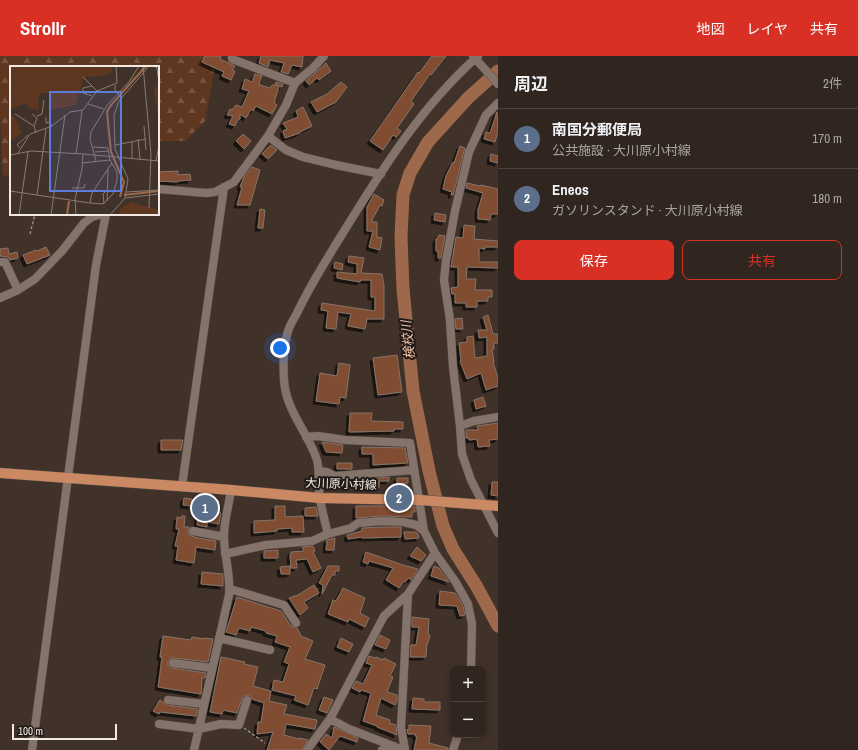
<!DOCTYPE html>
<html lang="ja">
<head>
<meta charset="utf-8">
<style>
	:root { --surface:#30251f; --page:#3c312c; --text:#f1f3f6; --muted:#a8a5a4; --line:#4b423d; --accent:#d93025 }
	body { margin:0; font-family:"Archivo Narrow","Noto Sans JP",sans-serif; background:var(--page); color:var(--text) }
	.controls { position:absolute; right:12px; bottom:12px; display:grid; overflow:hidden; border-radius:8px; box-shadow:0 2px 10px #0003 }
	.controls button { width:36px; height:36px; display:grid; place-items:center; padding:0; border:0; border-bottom:1px solid var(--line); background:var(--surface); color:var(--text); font:20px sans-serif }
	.scale { position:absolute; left:12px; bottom:10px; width:105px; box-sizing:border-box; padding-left:4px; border:2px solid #f3e9e4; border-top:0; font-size:11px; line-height:14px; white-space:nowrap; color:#f3e9e4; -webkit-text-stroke:3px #211b17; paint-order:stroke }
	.you { position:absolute; left:280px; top:292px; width:14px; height:14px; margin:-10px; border:3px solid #fff; border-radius:50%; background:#1a73e8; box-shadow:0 0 0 6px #1a73e833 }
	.badge { display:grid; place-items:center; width:26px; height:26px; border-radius:50%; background:var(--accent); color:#fff; font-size:13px; font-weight:700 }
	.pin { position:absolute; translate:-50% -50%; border:2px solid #fff; box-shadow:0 1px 4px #0006 }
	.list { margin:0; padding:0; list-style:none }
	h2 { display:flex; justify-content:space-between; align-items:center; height:52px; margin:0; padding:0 16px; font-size:17px }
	h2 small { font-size:13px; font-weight:400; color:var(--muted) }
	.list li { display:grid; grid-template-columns:26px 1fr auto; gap:12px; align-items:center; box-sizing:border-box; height:60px; padding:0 16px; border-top:1px solid var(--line) }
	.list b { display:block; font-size:15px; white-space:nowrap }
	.list p { margin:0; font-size:13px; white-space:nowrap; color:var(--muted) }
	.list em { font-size:13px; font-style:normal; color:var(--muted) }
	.actions { display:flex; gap:8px; padding:12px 16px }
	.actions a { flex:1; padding:9px 0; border:1px solid var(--accent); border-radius:8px; text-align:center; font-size:14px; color:var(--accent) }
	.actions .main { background:var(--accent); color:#fff }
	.map { position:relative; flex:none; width:498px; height:694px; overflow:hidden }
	header { display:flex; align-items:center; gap:24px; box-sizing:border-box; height:56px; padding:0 20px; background:var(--accent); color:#fff }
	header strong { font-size:19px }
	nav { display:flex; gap:22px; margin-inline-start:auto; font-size:14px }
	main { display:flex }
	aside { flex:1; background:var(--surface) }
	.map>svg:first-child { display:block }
</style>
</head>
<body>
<header>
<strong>Strollr</strong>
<nav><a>地図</a><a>レイヤ</a><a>共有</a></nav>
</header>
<main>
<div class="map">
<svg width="498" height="694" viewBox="0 0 498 694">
	<defs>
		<pattern id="forest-firs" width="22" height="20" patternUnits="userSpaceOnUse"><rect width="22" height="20" fill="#5f3720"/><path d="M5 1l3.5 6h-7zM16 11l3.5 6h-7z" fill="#765440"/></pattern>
		<filter id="shadow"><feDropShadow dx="-3" dy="3" stdDeviation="0" flood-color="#0009"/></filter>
	</defs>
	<rect width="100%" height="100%" fill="#403129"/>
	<path fill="url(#forest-firs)" d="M0,0h217l-12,65 -19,20h-28v-74h-147v107l-8,2 -3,-60z"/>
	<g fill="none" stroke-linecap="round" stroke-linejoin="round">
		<path stroke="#9e694b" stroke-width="13" d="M498,15l-30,27 -40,44 -18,31 -7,22 -2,42 2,52 10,102 16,80 14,55 10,23 24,38 21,39"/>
	</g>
	<path fill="#804d30" stroke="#85746b" filter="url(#shadow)" d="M205,0h16l-1,3 15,7 -3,4 3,1 -4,9 -9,-4 2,-4 -22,-10z
		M261,0h42l-1,11 -10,-2 -4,9 -7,-2 3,-9 -14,-3 -2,7 -9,-4z
		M432,0h14l-15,19 -1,-1 -19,27 3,3 -17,24 4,3 -5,6 -3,-2 -10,15 -13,-9 48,-69 1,1z
		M326,7l5,8 -12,9 -2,-2 -8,7 -3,-4z
		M255,18l7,2 -3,7 1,2 10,3 2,-3h6l-3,-1 1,-2 7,2 -1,3 -3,-1 -5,17 3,2 -5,9 -16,-8 -3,5 -2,-2 -5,9 -6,-4v5h-2l-3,7 -6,-2 4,-8 -6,-1 3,-6 2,1 4,-5 6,2 7,-16 -7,-2 3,-10 7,3z
		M341,26l6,5 -11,15 -19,10 -6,-10 16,-8z
		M303,51l9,19 -12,6v1l-15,5 -2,-7 4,-2 -4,-6 13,-5 2,-2 -2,-5z
		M497,56l1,19 -3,11 -11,-3 2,-7 4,1z
		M243,78l8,7 -7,8 -8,-8z
		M271,89l6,5 -9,9 -6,-5z
		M460,90l5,2 -12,47h-2l1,-3 -9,-3 3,-13 7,-14 1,1z
		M491,98l7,2v7l-8,-2z
		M252,111l8,3 -10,35h-13l5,-18h-2l4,-10z
		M178,115v4l12,-1 1,6 -13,1v1l-20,-1v-9z
		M467,127l13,3 1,-1 17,4v25h-7l-1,6 -12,-1v-9l5,-17 -17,-5z
		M374,138l10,6 -2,6 -2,-1 -9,17h6v15l5,1 -2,12 -11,-3 4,-16h-6v-24z
		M260,153l5,1 -2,18h-5z
		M435,157l11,2 -1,7 -11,-2z
		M464,169l11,1 -1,13 24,2v6h-13v2l-6,-1v14h19v6l-31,-1 -1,12h10l-1,11h17v7h-4v4h-11v6h-11v-4h-11v-9h-3l-1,-6 7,-1v-20h-7l5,-30 7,1z
		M439,179l6,1 -4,22h-3v-7h-2v-12h1z
		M46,191l4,8 -23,9 -4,-9 13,-5 1,1z
		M8,192l1,6 8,-2 1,6 -8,2 -2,-3 -8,-1v-7z
		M349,200l15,2 -3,15 21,1 2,11v34h-17l-2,10 -17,-3 3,-12 -13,-2 -2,17 -10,-1 2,-17 -7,-1 1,-7 53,8v-14h-4v-17h-10l-1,2 -23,-4v-6l20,2v-10l-9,-2z
		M335,206l8,2 -1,6 -8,-2z
		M488,259l5,19h5v9h-4v6h-2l2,13h-1l5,16v8l-12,4 -5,-17 -14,6 -7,-18h1l-2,-18 8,-1v-5l6,-1 2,22 12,-2v-19l-8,1 -1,-8h9l-4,-13z
		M462,262l1,11h-7l-1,-10z
		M397,299l5,37 -24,3 -5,-37z
		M339,307l11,2 -4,33 -6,-1 -1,7 -23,-3 4,-28 17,3z
		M483,341l3,9 -10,3 -2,-9z
		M350,357h22l-1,8 32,1v7h-9v2l-45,1z
		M498,367v16l-9,1 1,6 -12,1 -1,-8 -8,1v-2h-3v-8h12l-1,-4z
		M161,384h22l-2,10h-20z
		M322,386l21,3 -1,8 -16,-1z
		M362,391l43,1 3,15 -35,2v-11h-11z
		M337,407h15v6h-15z
		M389,421v4h-10v6l-21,-1v-6z
		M397,422h11v5l-11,1z
		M492,426h6v14l-7,-1z
		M184,442l8,1 -1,7 -8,-1z
		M212,444l7,1 -2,11 4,1 -2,11 -12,-2v5l-10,-2 2,-13h-3l1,-9 14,2z
		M275,450h10v11l18,-1 1,16h-12v-4l-15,1v2l-23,2v-12l21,-1z
		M356,450h32v1l14,1v-2h13v6h-3v5l-30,-1 -26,2z
		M316,451l2,9h-13v-8z
		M182,460h3l-1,11h5l-1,3 1,5 9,3 18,3 -1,9 -19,-3 -2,16 -18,-3 2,-14h-3l4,-17h-3l1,-12 4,1z
		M382,471h19v10l-39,1v-1l-14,2 -1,-4 15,-4v-3z
		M404,476h12l2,2 1,4 -14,1z
		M335,482l-1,12h-8l1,-10z
		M313,490l2,5 -2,1 8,16 -8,4 -6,-13 -11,1 1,8h-6l-1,-13h1v-3l13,-1 -2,-4z
		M417,491l9,8 -5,6 -11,-5z
		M278,494v8h-14v-7z
		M366,496l37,13 15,4 -7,11 -2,-2 -4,4 -1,-1 -5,7 -13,-8 7,-12 -24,-7 -1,3 -5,-2z
		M290,510v8h-9l-1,-7z
		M328,510h11v5h-4v4h-3l-10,19 1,-9 -4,-2z
		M434,510l5,2 10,14 -18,-6z
		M202,516l21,2v12l-22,-2z
		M314,529l5,8 -15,9 4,6 -8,7 -11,-17 9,-3z
		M343,532l22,10 -5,15 9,5 -4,9 -16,-8 -1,3 -20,-8 5,-14 3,1z
		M440,535l15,2 8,13 2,9 -5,1 -3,-10 -18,-1z
		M237,541l44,14 10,15 6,2 4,8 12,5 -8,18 20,6 -8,24 -3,-1 -6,17 -14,-5 2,-4 -24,-6 2,-10 9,2 6,-18 -5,-2 6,-15 -15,-5 2,-6 -11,-3v-2l-15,-4 -1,4 -11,-3 -3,7 -10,-3z
		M412,561l17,2 -1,15 2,1 -2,8h-1l-1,14h-16l1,-12h5l3,-18h-7z
		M380,579l10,5 -4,9 -11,-4z
		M163,580l28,4 1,-3 12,2v-1l9,1 -5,23 -34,-4h-3l-3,4v3l4,3 34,5 -1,5h-3l-1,16 -43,-7 2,-14 2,-16h-2z
		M341,582l12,6 -4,8 -12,-5z
		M369,600l6,2 1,-1 7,3 1,-2 12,6 -6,12 3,1 -6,15 10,3v6l-2,4 -14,-7 -5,17 14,5 -1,3 7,2 1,10 -20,-8v-1l-14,-5 8,-28 -10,-3 -1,2 -8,-4 4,-7 7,3 9,-19 -6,-2z
		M221,601l24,5 -1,2 14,3 -5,19 18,5 -2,10 18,4 -3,9 33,6 -2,9 -29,-5 -2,11 15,4v-1l9,2 -6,10h-35l6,-18 -16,2 1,-12h3l3,-19 -12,-4 -3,-4 -6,1 -6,17 -14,-3 -1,4 -12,-2z
		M324,641l9,3 -6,13 -8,-3z
		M413,642l11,1v3h16v8l-28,-1z
		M160,644l7,5 31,4 -2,7 -36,-4 -1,2 -6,-3z
		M409,669l22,1 -2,17 19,5v2h-34l3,-14h-2l1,-2h-8l-1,-5 2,1z
		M334,671l24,11 -1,4 -17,-6 -11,14 -9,-8 6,-8 6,4z"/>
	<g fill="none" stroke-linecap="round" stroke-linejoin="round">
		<g stroke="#5b4f49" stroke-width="9">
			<path id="minor" d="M232,0v3l63,24
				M473,0l25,28
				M498,47l-12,12 -17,37 -14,59 -9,50 -2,19 6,40 3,47 7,59 2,28 9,26 27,53
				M268,80l18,14 17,7 33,8 45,9
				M158,133l48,4 9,-1 19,-10 34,-46 18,-31 9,-22 18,-15 11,-12
				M0,206h5l13,28
				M0,242l18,-8 17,-11 27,-28 22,-28 8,-6 11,-3
				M460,370l14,-5 24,-4
				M306,381l12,-1 27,4 65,3 14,88 11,22 20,28 13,23 4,20 -1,45
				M319,415l8,1 8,4 79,-6
				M182,430l42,-299
				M193,475l31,6
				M328,478c-3,-12 -6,-23 -8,-35 -2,-13 0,-27 -3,-39 -9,-28 -32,-50 -33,-81 -1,-16 -1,-32 4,-48 2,-6 5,-11 8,-16 11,-23 24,-45 37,-66 42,-68 84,-139 145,-193
				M225,498l41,-9 46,-4 16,-7 23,-6 7,-5 24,-2 21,1 13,3 8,6
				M230,533l54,16 12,18
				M219,582l51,12
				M173,607l39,5
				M168,644l36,4
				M330,663l19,10 54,21
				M159,668l40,5 22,-5 18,1 8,-25
				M32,694l64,-485 10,-51
				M194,694l35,-155c2,-20 -5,-39 -5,-59 0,-15 5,-31 7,-46
				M307,694l23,-31 54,-103 24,-22 27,-41
				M382,694l12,-4
				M405,694l-4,-23 7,-133
				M453,694l5,-15"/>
		</g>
		<g stroke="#5b4f49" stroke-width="11">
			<path id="major" d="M0,417l232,17
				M231,434l89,8 100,2 78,6"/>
		</g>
		<path stroke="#968a83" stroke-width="1.5" stroke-dasharray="3 2" stroke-linecap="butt" d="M30,178l5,-20
			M244,672l21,15"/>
		<use href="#minor" stroke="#84736a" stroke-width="8"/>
		<use href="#major" stroke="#cb8963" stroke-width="10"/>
	</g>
	<g text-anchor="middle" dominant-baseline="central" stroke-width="4" stroke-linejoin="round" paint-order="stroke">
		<g font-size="12" fill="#f3e9e4" stroke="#211b17">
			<text transform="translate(341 428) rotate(2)">大川原小村線</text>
		</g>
		<g font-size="13" font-style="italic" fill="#f5c3a9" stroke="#211b17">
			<text transform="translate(408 284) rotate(-96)">検校川</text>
		</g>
	</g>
	<g transform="translate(10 10)">
		<rect width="149" height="149" fill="#403129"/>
		<path d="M0,0h102v5l-7,5 -21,1 -8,28 -26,5 -1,-17h-8l-3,3 1,14 -11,-3 -1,-4 -17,6zM149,14v42l-5,-30zM0,49l5,3 6,14 -6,7 -4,1zM121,136l28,8v5h-39v-6z" fill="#5f3720"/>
		<path fill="none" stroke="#9e694b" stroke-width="2" d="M114,129l35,-4M110,131l4,-15 -13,-30 -4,-40 4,-7 35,-39M57,149l2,-14"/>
		<path fill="none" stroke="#887b74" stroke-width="1" d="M133,0l8,88 -2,54M143,0l4,2 1,9M73,11l14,14M105,19v5l7,8M82,20l-9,2v5l9,3M78,38l16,5M5,48l19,12 2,7M22,48l5,4 -3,8M27,50l5,-2 2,-14M36,51v6l4,-1 2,4M134,60l2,24M128,73l2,20M105,79l31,-6M10,82l-3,-3 11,-10M85,86l14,-1M8,87l12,-19 22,-8 18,-14 13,-2 14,-19 20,-8 -1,-17M66,88l6,-43M73,88l76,7M0,89l21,-4 52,3M122,92v-16M86,95l-6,-22 1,-7 17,-28 21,-22 10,-16M146,95l3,-15M72,97l28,-3M62,122h12l1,-4M0,125l80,12 2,-10 20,-30M116,126l33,-2M27,129l9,-66M115,132l3,-19 -13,-30 -1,-34 5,-14 30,-35M97,135l1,-31M80,137l13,1 10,-10 4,-13v-9l-7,-12 -2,-12 -15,-1M94,138l-1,-10 3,-3M9,149l9,-63M41,149l14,-100M66,149l-1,-16 7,-30 1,-15M100,149l15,-17 34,-4"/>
		<path fill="#5d7cdc" fill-opacity="0.15" stroke="#5d7cdc" stroke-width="2" d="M40,26h71v99h-71z"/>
		<rect width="149" height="149" fill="none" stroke="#f3e9e4" stroke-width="2"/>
	</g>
</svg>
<div class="controls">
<button>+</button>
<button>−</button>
</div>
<div class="scale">100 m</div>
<div class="you"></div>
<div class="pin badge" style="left:205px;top:452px;background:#5c6f8a">1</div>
<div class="pin badge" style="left:399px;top:442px;background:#5c6f8a">2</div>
</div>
<aside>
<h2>周辺<small>2件</small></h2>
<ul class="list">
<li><span class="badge" style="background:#5c6f8a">1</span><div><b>南国分郵便局</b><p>公共施設 · 大川原小村線</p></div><em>170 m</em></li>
<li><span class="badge" style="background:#5c6f8a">2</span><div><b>Eneos</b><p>ガソリンスタンド · 大川原小村線</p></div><em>180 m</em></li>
</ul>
<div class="actions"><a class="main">保存</a><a>共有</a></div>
</aside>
</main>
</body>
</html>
